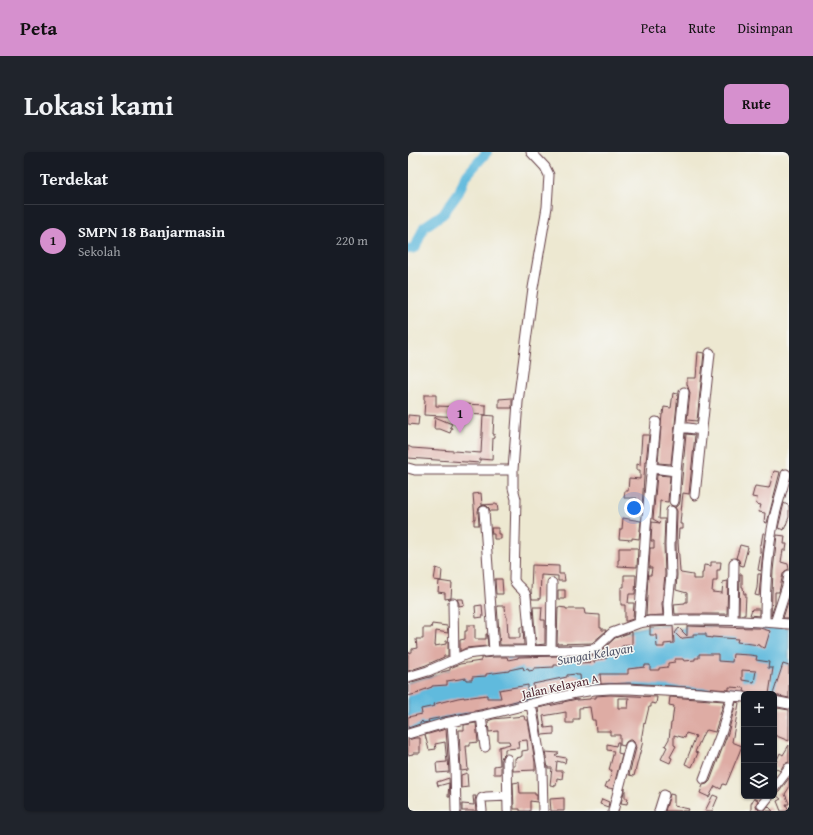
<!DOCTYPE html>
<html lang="id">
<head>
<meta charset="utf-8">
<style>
	:root { --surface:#171b24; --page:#20242c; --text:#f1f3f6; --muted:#9ea1a6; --line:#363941; --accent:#d690ce }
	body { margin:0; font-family:"Gentium Book Plus",serif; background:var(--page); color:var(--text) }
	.controls { position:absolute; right:12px; bottom:12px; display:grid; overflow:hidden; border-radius:6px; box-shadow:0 1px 3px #0004 }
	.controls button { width:36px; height:36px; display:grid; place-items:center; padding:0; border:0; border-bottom:1px solid var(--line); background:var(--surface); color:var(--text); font:20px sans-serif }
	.you { position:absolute; left:226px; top:356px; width:14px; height:14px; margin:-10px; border:3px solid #fff; border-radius:50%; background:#1a73e8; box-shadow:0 0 0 6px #1a73e833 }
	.badge { display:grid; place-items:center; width:26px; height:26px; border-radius:50%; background:var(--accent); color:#111; font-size:13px; font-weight:700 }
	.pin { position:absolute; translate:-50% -33px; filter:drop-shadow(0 1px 2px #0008) }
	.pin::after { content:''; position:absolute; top:21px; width:14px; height:12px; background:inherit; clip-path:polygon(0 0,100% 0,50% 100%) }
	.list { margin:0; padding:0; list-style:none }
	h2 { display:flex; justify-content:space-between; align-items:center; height:52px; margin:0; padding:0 16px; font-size:17px }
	h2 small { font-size:13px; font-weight:400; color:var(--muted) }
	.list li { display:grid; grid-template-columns:26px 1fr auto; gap:12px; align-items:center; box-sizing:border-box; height:72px; padding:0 16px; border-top:1px solid var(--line) }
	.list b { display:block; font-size:15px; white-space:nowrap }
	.list p { margin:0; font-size:13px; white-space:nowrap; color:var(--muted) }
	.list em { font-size:13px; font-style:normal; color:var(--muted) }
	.icon { flex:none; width:22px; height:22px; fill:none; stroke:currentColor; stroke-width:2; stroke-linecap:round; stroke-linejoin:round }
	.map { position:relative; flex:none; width:381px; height:659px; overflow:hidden; border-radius:6px }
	header { display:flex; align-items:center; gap:24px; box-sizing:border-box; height:56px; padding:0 20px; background:var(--accent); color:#111 }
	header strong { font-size:19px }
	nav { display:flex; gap:22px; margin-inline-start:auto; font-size:14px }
	.intro { display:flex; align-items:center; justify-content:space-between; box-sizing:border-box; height:96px; padding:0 24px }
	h1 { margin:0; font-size:28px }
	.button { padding:10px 18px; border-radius:6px; background:var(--accent); color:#111; font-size:14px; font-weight:700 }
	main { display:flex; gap:24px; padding:0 24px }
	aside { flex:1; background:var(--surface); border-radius:6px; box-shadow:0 1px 3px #0004 }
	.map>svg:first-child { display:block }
</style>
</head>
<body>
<header>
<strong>Peta</strong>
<nav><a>Peta</a><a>Rute</a><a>Disimpan</a></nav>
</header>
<div class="intro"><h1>Lokasi kami</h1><a class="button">Rute</a></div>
<main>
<aside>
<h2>Terdekat<small></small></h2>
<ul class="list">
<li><span class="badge">1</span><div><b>SMPN 18 Banjarmasin</b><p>Sekolah</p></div><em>220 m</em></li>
</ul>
</aside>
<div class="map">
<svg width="381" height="659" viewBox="0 0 381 659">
	<rect width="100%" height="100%" fill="#f6f6f2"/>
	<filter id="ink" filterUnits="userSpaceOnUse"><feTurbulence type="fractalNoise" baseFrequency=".025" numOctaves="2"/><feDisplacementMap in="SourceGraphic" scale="8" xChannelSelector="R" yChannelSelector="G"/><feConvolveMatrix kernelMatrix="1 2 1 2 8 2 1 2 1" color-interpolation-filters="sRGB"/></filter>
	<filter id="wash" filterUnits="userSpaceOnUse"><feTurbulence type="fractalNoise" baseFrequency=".012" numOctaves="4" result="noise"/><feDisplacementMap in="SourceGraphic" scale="16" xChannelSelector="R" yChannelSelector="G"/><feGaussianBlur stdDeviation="0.9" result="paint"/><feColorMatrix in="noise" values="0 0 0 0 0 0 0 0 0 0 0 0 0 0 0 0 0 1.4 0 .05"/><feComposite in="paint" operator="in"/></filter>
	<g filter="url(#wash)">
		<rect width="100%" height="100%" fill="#ede8d1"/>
		<path fill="#60badd" stroke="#556c84" d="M261,473l6,5 10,-2 4,-2h82l18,2v72l-15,-2v-4h-30l-136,-8 -200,45v-49l23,-6 23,-8 56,-13h83l11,-4 29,-22 15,-3z"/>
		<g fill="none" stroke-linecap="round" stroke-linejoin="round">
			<path stroke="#60badd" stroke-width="10" d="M0,97l7,-1 9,-21 19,-13 16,-22 6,-15 22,-25"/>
		</g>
		<g id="blocks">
			<path fill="#deaca4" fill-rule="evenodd" d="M290,200l6,1 -7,68 -10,-1 3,-27 -3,-9v-6h9z
				M265,241l5,1 -7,70 -13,-1 4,-49h1l1,-7 7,1z
				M16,243h12v11l26,1v-3l24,1v10l-25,-1 -1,3 -36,-2 1,-15h-1z
				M104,246v10h-13v-9z
				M0,263l11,1 -1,9 -10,-1z
				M75,263l11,1 -1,18h1v4h-1l-1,22 -12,-1v4l-72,-5v-12l4,2 69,5z
				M27,265l17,7 -2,3 2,1 -2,5 -10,-4h-6z
				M278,282l9,1 -6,59 -6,-1 -1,9 -2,22h3v5h-4l-1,13 2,30 1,1 12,2v4h9v-6h1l1,-8 7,1v-4h10l-1,8h-3v11h-4l-1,11 10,1 1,-11 5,-1 -1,33h-52l-1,-10 11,-1v-1h2v-9l-11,-3 1,-15 -1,-30 1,-34 -2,-4 4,-2 1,-4z
				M234,283h7l-3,27h-1l-3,45 -3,4 -7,-4 5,-9h-13l1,-7h3l1,-13 11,1v-9h-3v-6l3,1z
				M366,319l6,1 -13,51 -3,-1 1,-9 -6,-1 2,-7 -5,-1 1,-6 -5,-1 3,-11 14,2z
				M249,323l13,1 -2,26 -8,-1 -1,18h6l-1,26 1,30 -3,29 1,11 -17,1 2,-41h3l1,-7h-3l1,-20h4v-7h-3l1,-19 8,1 -7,-4z
				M73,341l1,12 15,-1 1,7h-8l-1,-3 -2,-2 -3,-1 -3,1 -2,2 -1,3 1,14h-5v-6h1l-2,-25z
				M376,351l5,3v11l-5,13 -6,-2z
				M215,366l18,3 -2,18 -7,-1v2l-13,-1 1,-10h2z
				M83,376h7v6h3v5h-7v-5h-2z
				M355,381h2l-4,38 -3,-1 3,-17h-1v-8h1z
				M369,383l8,1 -1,8h3l-1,6h-3l-2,12 7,2 1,5 -4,2 -2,3 -4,18h-4v12l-4,12 2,-45z
				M332,393l8,2 -5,19 -3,-1 -1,-5 -3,-2z
				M211,396h19l-1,19 -19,-1v-6h1z
				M124,413l27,1v8h5l1,7h-7v-5l-17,-1 -1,24h-8l-1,-8z
				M28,416l6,2 -1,11 -7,-1z
				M332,422h2v13h1l1,7h2l-1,21h-6z
				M350,422h3l-2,22 -4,-1 2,-7z
				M216,423h12l-1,19h-6l-1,9h6l-1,16 -6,2h-2v-16h-4v-18h3z
				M87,427h7l1,15h-7z
				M31,429l13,2 -1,15 -6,1v-6l-7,-1z
				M150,438h7v9h-7z
				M49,447h6l1,6 -5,1v-3z
				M381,447v14l-1,5h-5z
				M74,453l1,12 -7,1 -1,-12z
				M89,454h8l1,11h1l1,21h12v-11h3l1,18h-24z
				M125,455h9l-1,13h4v24l-9,1z
				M150,455l8,1v1h18l1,5 15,1v13h2v2h4v1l-14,12 -35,1z
				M344,457h7v7l-9,-1z
				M24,472l15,2 1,7 -12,-2 -1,15 11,-2v-3h2v15h-4v1l-18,8 -18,6v-18l4,-1v-3l5,-1 -1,-9h7v-11h8z
				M59,473h8v14h11v-5h1l1,12 -22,2 -6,3v-11l5,-1v-8h2z
				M265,474l1,17 -10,1v3h-7l-1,-12h-6v-8z
				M279,474l67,2h6l10,3 -5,17 -6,-2v-1l-22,-3 1,-3 -26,-2v1l-6,-1v-3h-13v3l-10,1 -2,1 -6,-6 4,-5 8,8z
				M224,480v13l-10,1v6l-15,1v5l-12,2v2l-16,1 -1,-7 16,-1 4,-1 17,-16z
				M291,502h19v7l14,1 1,-8 17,1 7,1 -1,4 13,2 -1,6h5l-4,26h-20l-5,-3 1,-3 -16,-1v3l-100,-7 -28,1 -1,-10h28v-5l17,-2v-2h5v5h9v-2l9,-1v-4l7,-1v-3h8l1,2 11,-1v-2h4zM334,518l14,1 -2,11 -12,-2z
				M151,504l1,9h-6v2l-20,1v2l-5,1 -1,-2 -4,1 -1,-3 -14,3v1l-23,3v2l-14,1v3h-6v-2l-19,3v4l-15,1v1l-14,5 1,1 -11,3v-13l22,-6 12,-5 8,-2v-2l10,-4 21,-3v-3l13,-1h13l1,3 10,-2v-1h1z
				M152,504h11l-5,6z
				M375,512l6,2v32l-15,-3v-1h-1z
				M168,522v1h4l1,11 -46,11 -2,-13 34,-7v-2z
				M120,533v13l-48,12 -52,10 1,2 -6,1 -1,-2 -1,1 -1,2 -12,4v-11l14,-3 -1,-5 14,-3 -1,-2 24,-6 6,-1v1l23,-3v3h14l-2,-8z
				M202,543l47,2 -1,7 -5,-1v4h-2l-4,17 -1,-1 -3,18h2l-9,35 -5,-1 7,-27 -2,-6 -2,-2h-3l-3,2 -2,4 -4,-1v-10h-10v-4h-14l-1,-11h-3l-2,-13 -11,1v11h-6v4h-7v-11l-23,4 2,12 9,-1v7l-12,1 -4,-27 25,-5v-1l14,-3v1l13,-1v-1h6v-2zM210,546h11l-1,10h-10z
				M262,545l54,4 -9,31 -8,-2 -3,2 -9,20 3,1 -6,14 -7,-3 11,-28 -10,-3 -1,5 -11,-3v10l2,1 -6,11 2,1 -2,5 -9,-4 6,-12 -2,-1 4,-7 2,-16h1l2,-17 -5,-1z
				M328,550l3,1 -7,39 10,4 -16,39 -3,-1 -2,5 -6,-3 -6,11 -9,-4 3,-8 4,-1 3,-3 18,-48z
				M369,556l12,2v31l-15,-6v-26l3,1z
				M116,564l1,4h3l7,42v8l-22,1v-5h2v-8l6,-1v-1h1v-5l6,-1 -1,-10 -9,1 1,7 -14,1v4l-3,3 -1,3v15h-7v-8l6,-1 -1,-18 11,-3 -1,-3h-11v-10l-9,1 -1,-11 5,-2z
				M68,571l2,19 -8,1v3h-4l2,24 -7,1 -2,-41h5v-5z
				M38,577l3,43 -12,1 -1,-10 11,-1 -2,-19v-1l-10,2 1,5 -7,1 -4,-15z
				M7,586h5v15h-7v1l-5,1v-15z
				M209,590h2l-1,11 4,1 -9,35 -8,-2 2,-5h2l3,-12h-3l5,-19 -7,-1v-6l9,2z
				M381,593v17l-5,2 -4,7 -6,-4 6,-14 3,2z
				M137,600l14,1 -4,3 11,2 -1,5 -8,-2 -1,10h7l-1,8 -5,-1 -1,8 -6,-1 2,-17h-4z
				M59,621l1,14 -7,1v-13z
				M41,626l1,19h-2l1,-14 -11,3 -1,-4z
				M381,626v10l-4,6 4,9v1h-3l3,7h-8l-4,-10 4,-2 -6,-5 4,-2z
				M111,630l1,11h15v2h2v7l-7,-1v10h-10v-2h-6l-1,-26z
				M217,636v10h3l-1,6 -6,-1z
				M262,642l4,1v11l15,3 -1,2h-23z
				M305,643l5,2 -6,14h-7z
				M65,644h3l-1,5 1,10h-14v-7l12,1z
				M156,646v13h-13l-1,-12z
				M346,646l4,2 -2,5 1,3 2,2 5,1 4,-5 5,5h-22v-7z
				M194,647l7,3 -1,5 -8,-3z"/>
		</g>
	</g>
	<g filter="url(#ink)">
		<use href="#blocks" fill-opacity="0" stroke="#623d44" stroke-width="1"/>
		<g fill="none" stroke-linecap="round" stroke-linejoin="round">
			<g stroke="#623d44" stroke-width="11">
				<path id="minor" d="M123,0l14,15 4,8 -2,32 -14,81 -15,114 -5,68v18l3,11 -2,81c3,8 10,8 12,16l5,55
					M273,275l21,3
					M0,316l7,2h98
					M244,316l24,3
					M287,343l15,-142
					M266,349l2,-30 8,-79
					M76,359l10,140
					M45,451l1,57
					M261,468l-1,-16 3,-29 -1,-30 1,-34
					M325,468l1,-57
					M357,470c0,-34 2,-69 9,-103 3,-15 9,-30 12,-45
					M231,471l7,-96 10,-105
					M367,471l12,-37 2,-11
					M143,498l1,-67
					M0,525l20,-6 39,-17 7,-1 20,-2 90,-1 9,-1 3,-1 16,-15 27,-10 11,-2c47,-2 93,-1 139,3
					M366,549l15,3
					M123,552l11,65 1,42
					M73,564l4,31
					M44,570l3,45 1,44
					M0,582l37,-11 36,-7 95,-23 18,-3 16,-1h19l71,4 44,4
					M99,607l1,52
					M296,627l18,-48 10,-35
					M366,636l15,-20
					M354,653l7,-9
					M74,659l-1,-10 1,-3 4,-1 22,-1
					M205,659l17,-65
					M251,659l5,-16"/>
			</g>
			<use href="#minor" stroke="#fff" stroke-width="9"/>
		</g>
	</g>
	<g text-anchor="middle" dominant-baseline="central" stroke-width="3" stroke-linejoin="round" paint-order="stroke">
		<g font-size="12" fill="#4a1f2b" stroke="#f6f6f2">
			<text transform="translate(152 534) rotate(-12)">Jalan Kelayan A</text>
		</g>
		<g font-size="13" font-style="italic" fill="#525569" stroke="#f6f6f2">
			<text transform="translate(187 502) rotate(-10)">Sungai Kelayan</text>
		</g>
	</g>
</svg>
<div class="controls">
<button>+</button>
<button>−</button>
<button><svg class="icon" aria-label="layers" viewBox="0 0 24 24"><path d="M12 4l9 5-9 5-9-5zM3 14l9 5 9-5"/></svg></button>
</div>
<div class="you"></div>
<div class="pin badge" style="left:52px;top:281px">1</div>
</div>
</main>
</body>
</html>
